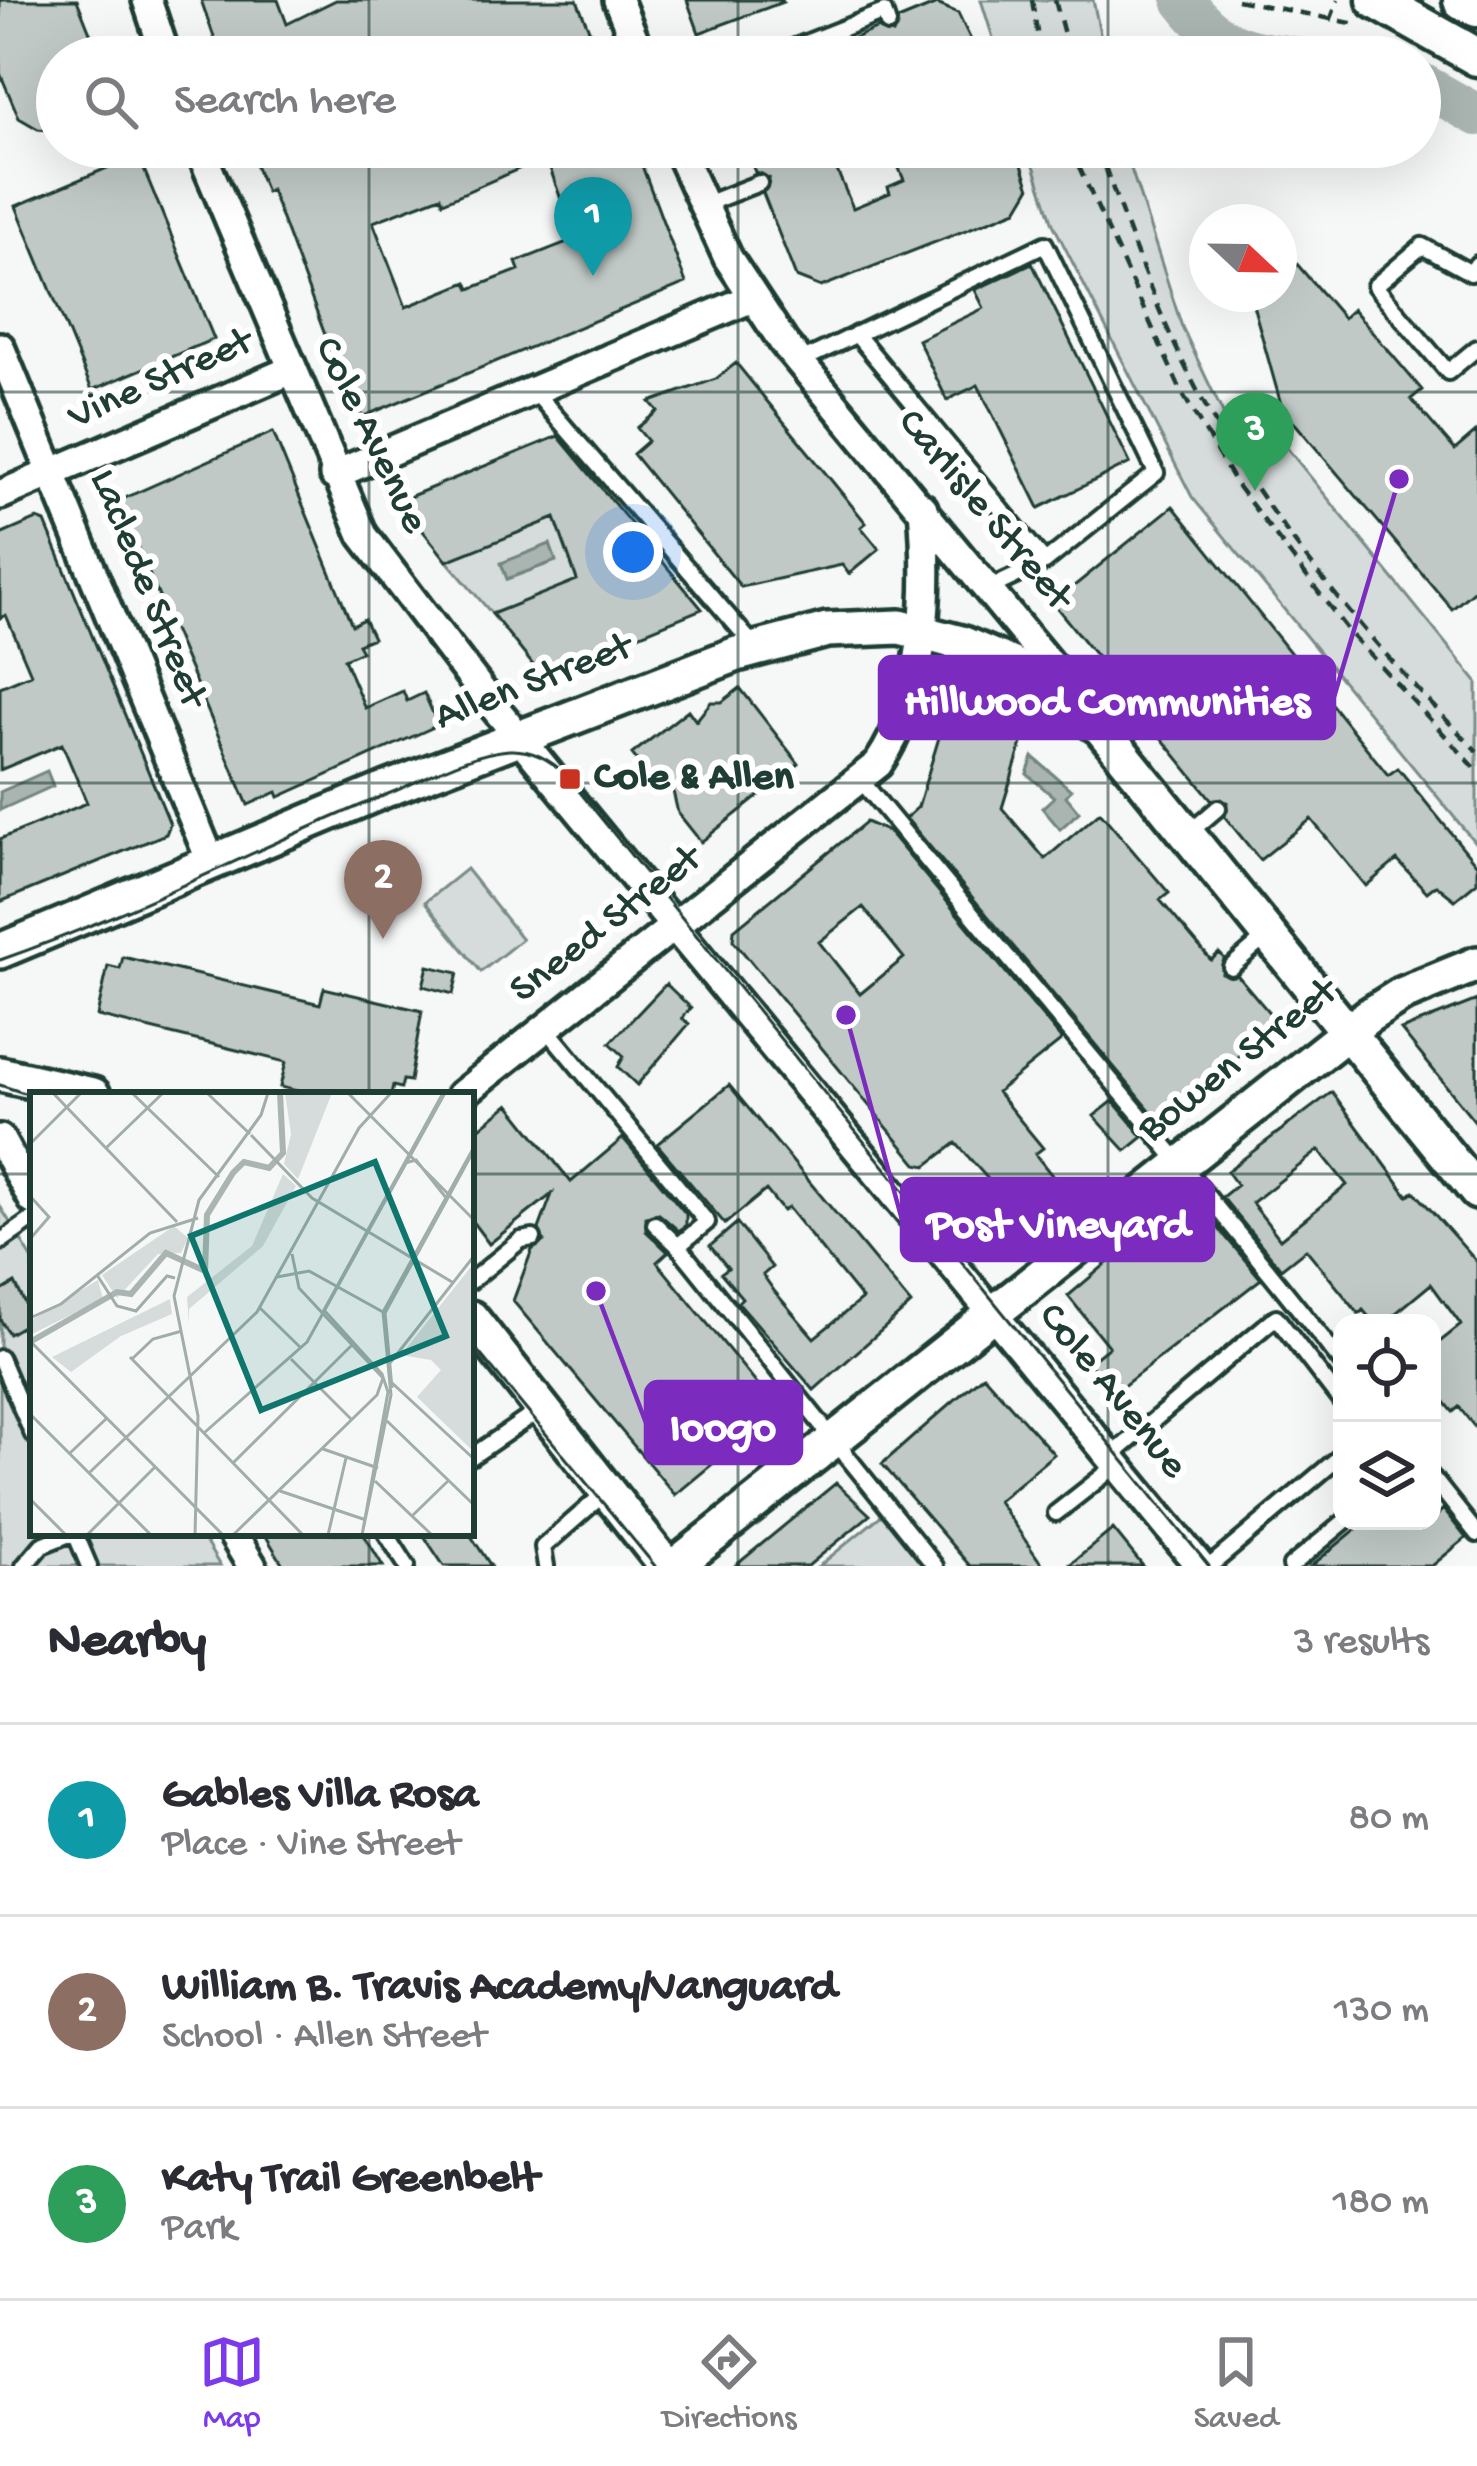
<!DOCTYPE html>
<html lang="en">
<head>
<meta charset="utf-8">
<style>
	:root { --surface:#fff; --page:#f7f7f7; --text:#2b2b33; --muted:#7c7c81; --line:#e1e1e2; --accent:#7c3aed }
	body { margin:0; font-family:"Gochi Hand",sans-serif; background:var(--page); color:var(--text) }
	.controls { position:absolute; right:36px; bottom:36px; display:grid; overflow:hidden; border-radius:24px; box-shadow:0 12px 48px #0002 }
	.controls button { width:108px; height:108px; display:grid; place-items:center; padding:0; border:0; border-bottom:3px solid var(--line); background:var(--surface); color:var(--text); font:60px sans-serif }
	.compass { position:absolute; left:1189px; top:204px; width:108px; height:108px; border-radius:50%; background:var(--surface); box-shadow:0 12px 48px #0002; rotate:112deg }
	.you { position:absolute; left:633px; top:552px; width:42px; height:42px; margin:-30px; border:9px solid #fff; border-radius:50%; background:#1a73e8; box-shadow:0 0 0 18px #1a73e833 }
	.badge { display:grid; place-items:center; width:78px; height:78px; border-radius:50%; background:var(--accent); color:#fff; font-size:39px; font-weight:700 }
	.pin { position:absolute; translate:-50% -99px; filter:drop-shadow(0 3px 6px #0008) }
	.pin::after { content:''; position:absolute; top:63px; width:42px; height:36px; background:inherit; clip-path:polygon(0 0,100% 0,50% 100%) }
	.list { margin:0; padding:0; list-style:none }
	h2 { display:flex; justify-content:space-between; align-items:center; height:156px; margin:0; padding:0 48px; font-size:51px }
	h2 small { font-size:39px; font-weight:400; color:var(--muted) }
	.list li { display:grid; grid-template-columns:78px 1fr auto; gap:36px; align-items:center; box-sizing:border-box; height:192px; padding:0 48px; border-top:3px solid var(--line) }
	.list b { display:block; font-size:45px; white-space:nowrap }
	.list p { margin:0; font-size:39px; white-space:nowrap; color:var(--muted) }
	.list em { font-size:39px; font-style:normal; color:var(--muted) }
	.icon { flex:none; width:66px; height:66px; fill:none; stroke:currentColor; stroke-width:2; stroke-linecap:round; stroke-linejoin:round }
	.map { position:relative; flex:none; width:1477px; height:1566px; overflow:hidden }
	.search { position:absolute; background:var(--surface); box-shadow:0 12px 48px #0002; left:36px; right:36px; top:36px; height:132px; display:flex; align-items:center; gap:30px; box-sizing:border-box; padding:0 42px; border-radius:66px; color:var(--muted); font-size:45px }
	.sheet { height:732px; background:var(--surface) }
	nav { display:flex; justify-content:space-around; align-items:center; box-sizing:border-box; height:168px; border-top:3px solid var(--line); background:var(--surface); font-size:33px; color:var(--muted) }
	nav a { display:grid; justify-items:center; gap:6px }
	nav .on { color:var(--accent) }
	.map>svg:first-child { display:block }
</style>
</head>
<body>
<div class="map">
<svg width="1477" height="1566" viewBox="0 0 1477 1566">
	<rect width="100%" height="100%" fill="#f6f7f7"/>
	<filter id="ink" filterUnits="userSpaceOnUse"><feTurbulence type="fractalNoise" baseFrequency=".00833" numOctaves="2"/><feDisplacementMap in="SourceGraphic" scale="24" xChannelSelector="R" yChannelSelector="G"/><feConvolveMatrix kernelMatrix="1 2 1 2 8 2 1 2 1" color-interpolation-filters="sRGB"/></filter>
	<g filter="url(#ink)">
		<path fill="#d6dcdb" stroke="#7a8c88" stroke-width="3" d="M981,0h112l12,57h-106z
			M1028,147h96l58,180 47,99 27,-16 221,272v163l-285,-348 -139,-273z
			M557,517l25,62 -90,35 -45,-53z
			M466,869l56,70 -41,33 -56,-70z
			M0,1206l33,54v273h167l20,33h-220z
			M884,1513l42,53h-107z"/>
		<path fill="#aab5b1" stroke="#72857f" stroke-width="3" d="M550,544l6,17 -49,18 -6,-16z
			M1033,757l38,33 -5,6 13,16 -19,17 -18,-21 12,-11 -27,-23z
			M47,771l6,15 -53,24v-18z"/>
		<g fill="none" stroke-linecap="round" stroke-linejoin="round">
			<path stroke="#aab5b1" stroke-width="42" d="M1183,0c35,45 55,50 110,57
				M1420,83l57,32"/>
		</g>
		<path fill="#c0c9c6" stroke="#1f3d34" stroke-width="3" fill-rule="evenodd" d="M0,0h77l18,45 -38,12v37l-9,4 9,33 -19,-2 -19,-11 -19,-45z
			M201,0h77l9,24 49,-24h241l23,57h-415l31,-14z
			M687,0h95l1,2 -84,31z
			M937,4l21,9 21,44h-171l70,-29 15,6 5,-14z
			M248,147h387l51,136 -324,134 -3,-9 -6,2 -82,-220 -5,2zM546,157l29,82 -59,23 3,8 -49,19 -3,-7 -61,25 -33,-85 68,-26 2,6z
			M745,147h82l26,61 37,-15 -2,-6 16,-7 -6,-14 16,-7 -5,-12h107l14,41 -13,22 -196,77 -25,-10 -33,-84 6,-15 -14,-6z
			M138,155l76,184 -122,51 -76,-184z
			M1279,243l64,75 10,-9 69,81 -11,9 44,51 22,-19v157l-25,21 -170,-201 -32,-114h29z
			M1032,263l98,200 -91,45 -61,-123 -31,15 -29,-60 66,-32 -9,-18z
			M736,363l130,160 -5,4 18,22 -30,25 -7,-9 -101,22 -108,-133 15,-13 -11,-13 21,-17 -8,-9 66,-23z
			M273,432l79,193 12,-6 9,19 -15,6 4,7 -18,8 21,49 38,-17 4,10 17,-8 14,32 -159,72 -2,-5 -29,13 -130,-304z
			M558,436l144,173 -161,66 -49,-61 85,-34 -22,-62 -108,43 -48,-60z
			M1173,506l215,269 10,-7 79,97v17l-22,18 -19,-15 -9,7 -30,-32 -31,26 -55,-67 -51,41 -35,-43 2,-15 -16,-3 -73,-90 2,-16 -16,-2 -71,-88z
			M37,519l8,3 125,302 -4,10 -166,68v-63l87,-36 -25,-59 -62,26v-83l31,-13 -25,-59 -6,3v-83z
			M740,688l59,76 -98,78 -23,-29 -9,-39 -13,11 -24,-31 56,-44 8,11 15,-19h11z
			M950,701l78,23 -26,84 43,51 55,-47 69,81 -9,7 51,60 8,-7 5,5 -2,15 16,3 40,47 -118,99 -254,-304 12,-11z
			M866,822l23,10 173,208 -65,52 46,56 -8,6 39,49 -45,36 -26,-26 7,-9 -54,-61 -30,23 -9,-2 -184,-224 1,-10zM863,907l41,51 -44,36 -41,-52z
			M123,957l197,47 4,-16 98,23 -12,70 -7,-1 -2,8 -8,-2 -2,9h-76l-35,-8 6,-25 -189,-46 11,-50 12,3z
			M428,966l30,7 -5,21 -30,-8z
			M666,984l25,24 -9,10 7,6 -52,61 -19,-18 6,-11 -14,-13z
			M1477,1000v124l-76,-94z
			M729,1085l182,219 -97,86 -76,-88 4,-4 -21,-25 7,-5 -18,-22 27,-23 35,44 -9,8 12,17 39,46 48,-39 -74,-91 -5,3 -17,-21 -41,34 -68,-80z
			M1332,1092l76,104 6,-5 63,71v168l-18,-23 -6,5 -13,-16 -8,7v-55l29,-23 -30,-41 -47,39h-10l-11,-13 -4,4 -53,-65 -25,20 -59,-72 15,-12 -10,-14zM1319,1150l28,35 -67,54 -28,-36z
			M1113,1101l30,36 -17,14 -32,-35z
			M509,1104l62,78 52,-44 63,76v11l-7,6 -20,-17 -13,3v14l22,21 -11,10 121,148 -103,85 -162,-194 19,-51 12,-9 -5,-12 13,-35 -63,50 -18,-24v-85z
			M1183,1199l14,17 7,-5 57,68 -148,115 -24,-31 20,-16 -41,-51z
			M15,1283l18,37 -24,14 -9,-15v-27z
			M983,1375l71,79 -56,47 45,65h-73l-88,-102z
			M836,1483l34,32 -62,51h-73z
			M1443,1509l23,29 -34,28h-121l55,-45h66z
			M1113,1529l30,37h-75z
			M264,1533h99l20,33h-99z
			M422,1533h47l22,33h-47z"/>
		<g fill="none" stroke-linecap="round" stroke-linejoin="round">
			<g stroke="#1f3d34" stroke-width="22">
				<path id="service" d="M770,57l114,-45 4,12
					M703,205l56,-22
					M1477,264l-6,9 -49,-27 -47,40 73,86 29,-24
					M856,334l189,228
					M799,362l246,-118 111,229 -111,89 -55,26
					M534,391l222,257
					M1101,728l30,-28
					M860,779c160,196 326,386 482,584
					M1190,832l28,-24
					M1231,967l36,-31
					M546,1028l161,194 -29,24 257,320
					M655,1224l23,22
					M0,1242l33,-23
					M471,1281l50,-41 12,-2
					M0,1358l33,77
					M471,1457l70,-48
					M1110,1457l166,-140 66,86
					M1432,1477l45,57
					M1056,1513l61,-48
					M75,1533l14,33
					M386,1533l21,33
					M24,1566l18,-21 30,-12
					M546,1566l-3,-19 64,-56
					M1210,1566l132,-111
					M1291,1566l54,-45"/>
			</g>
			<g stroke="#1f3d34" stroke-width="36">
				<path id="minor" d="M147,0l19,57
					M618,0l23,57
					M199,147l164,388 127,167 710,864
					M677,147l51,111 56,85 304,368
					M0,347l212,517
					M334,475l418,-177
					M0,495l289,-124
					M461,1095l417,-331c49,-73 52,-171 45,-256
					M0,1139l33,61
					M232,1533l20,33"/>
			</g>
			<g stroke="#1f3d34" stroke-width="42">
				<path id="tertiary" d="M0,951l387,-162 350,-135 90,-24 73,-3 61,16 49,21 91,64 376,464
					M0,1074l93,21
					M471,1318l195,248
					M675,1566l693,-550 33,-21 76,-31"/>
			</g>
			<g stroke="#1f3d34" stroke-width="45">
				<path id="secondary" d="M1376,0l101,57
					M1462,0l15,8"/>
			</g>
			<path stroke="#1f3d34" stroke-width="4.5" stroke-dasharray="12 9" stroke-linecap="butt" d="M1032,0l9,57
				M1055,0l15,57
				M1237,0l119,24
				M1330,21l8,-21
				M1070,147l112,246 54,91 113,148 128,138
				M1098,147c29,82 59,167 100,245 67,127 177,257 279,359"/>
			<use href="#service" stroke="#fff" stroke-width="14"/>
			<use href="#minor" stroke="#fff" stroke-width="27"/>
			<use href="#tertiary" stroke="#fff" stroke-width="33"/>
			<use href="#secondary" stroke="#fff" stroke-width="36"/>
			<path stroke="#1f3d34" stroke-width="3" d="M0,960c134,-46 257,-113 388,-166 37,-15 80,-41 121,-44 22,-1 41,9 57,25l643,791
				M0,1085l33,11
				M471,1343l184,223"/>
		</g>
	</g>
	<path fill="none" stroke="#1f3d34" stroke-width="3" stroke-opacity="0.55" d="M369,0v57M738,0v57M1108,0v57M369,147v948M738,147v1419M1108,147v1419M0,392h1477M0,783h1477M0,1174h33M471,1174h1006M369,1533v33"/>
	<rect fill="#c8321e" stroke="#fff" stroke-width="4.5" x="558" y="767" width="24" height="24" rx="6"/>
	<g text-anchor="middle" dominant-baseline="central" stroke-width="12" stroke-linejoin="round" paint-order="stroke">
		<g font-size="42" fill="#1f3d34" stroke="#fff">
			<text transform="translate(161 381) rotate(-24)">Vine Street</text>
			<text transform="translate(369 436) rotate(64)">Cole Avenue</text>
			<text transform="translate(983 511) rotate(50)">Carlisle Street</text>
			<text transform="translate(146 589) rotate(68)">Laclede Street</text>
			<text transform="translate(534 684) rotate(-21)">Allen Street</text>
			<text transform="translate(607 926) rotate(-38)">Sneed Street</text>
			<text transform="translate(1239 1062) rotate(-38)">Bowen Street</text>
			<text transform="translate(1111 1392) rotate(51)">Cole Avenue</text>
		</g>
		<g font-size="42" font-weight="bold" fill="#1f3d34" stroke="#fff" text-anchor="start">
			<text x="594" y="779">Cole &amp; Allen</text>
		</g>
	</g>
	<g transform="translate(30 1092)">
		<rect width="444" height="444" fill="#f6f7f7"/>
		<path d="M255,1h47l-34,86 -14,-15 7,-30zM253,82l13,12 -33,60 -74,63v15l-2,-27 65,-51zM144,134l14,12 -7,15 -23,1 -41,44 -15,-23zM444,171v189l-57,-55 24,-27 -10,-10 -30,-5zM68,188l5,19 -73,36v-14zM140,207l2,15 -51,22 -50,36 -19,-15z" fill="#d6dcdb"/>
		<path fill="none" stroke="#aab5b1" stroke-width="6" d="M0,250l87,-50 14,2 35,-41 39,18 2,-56 26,-42 11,-11 25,6 14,-15 -3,-60"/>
		<path fill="none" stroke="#a0ada9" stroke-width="3" d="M23,1l124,129M102,1l87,84M177,1l43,41M318,1l126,127M221,43l61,63 140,84M0,52l51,-51M76,56l57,-55M375,71l11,-3 31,39M0,104l19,21 -19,22M262,162l7,34 84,90M67,183l20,31 19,5 31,-35 8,2M247,185l32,-6 74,41M230,216l41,40M0,226l31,-14 89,-71 48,-15M0,249l193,194M100,265l173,178M103,266l20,-19 29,-8M261,267l61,61M360,271l84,-107M361,290l83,77M362,296l-7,-75 89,-163M0,322l121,121M357,329l87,84M174,341l103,-91 138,-249M293,357l55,19M40,361l37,-35M203,371l120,-119M59,381l168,-161 102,-184 32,-35M345,389l57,54M250,399l86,29M0,407l36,36M383,423l36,-35M57,443l68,-68M165,443l3,-119 -24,-120 25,-96 62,-85 7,-22M203,443l144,-140 6,-17M298,443l18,-77M332,443l29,-140 -8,-83 91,-165M332,443l26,-143 -6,-18 -58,-64 119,-217"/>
		<path fill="#0f766e" fill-opacity="0.15" stroke="#0f766e" stroke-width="6" d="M345,70l71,174 -185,74 -70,-174z"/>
		<rect width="444" height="444" fill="none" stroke="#1f3d34" stroke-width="6"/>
	</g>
	<path fill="none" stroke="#7b2cbf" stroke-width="4.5" d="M1399 479L1334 697M846 1015L902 1220M596 1291L646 1423"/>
	<g fill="#7b2cbf" stroke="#fff" stroke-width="4.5">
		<circle cx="1399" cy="479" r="12"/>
		<circle cx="846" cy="1015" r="12"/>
		<circle cx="596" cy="1291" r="12"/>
	</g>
	<g fill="#7b2cbf" stroke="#7b2cbf" stroke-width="4.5">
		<rect x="880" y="657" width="454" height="81" rx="12"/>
		<rect x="902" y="1179" width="311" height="81" rx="12"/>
		<rect x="646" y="1382" width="155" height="81" rx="12"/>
	</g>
	<g font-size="45" text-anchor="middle" font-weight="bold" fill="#fff">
		<text x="1107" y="713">Hillwood Communities</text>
		<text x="1058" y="1236">Post Vineyard</text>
		<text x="723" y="1439">Ioogo</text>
	</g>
</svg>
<div class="controls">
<button><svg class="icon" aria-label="locate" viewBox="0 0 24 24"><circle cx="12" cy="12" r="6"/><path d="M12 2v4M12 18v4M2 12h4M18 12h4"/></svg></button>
<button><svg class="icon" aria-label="layers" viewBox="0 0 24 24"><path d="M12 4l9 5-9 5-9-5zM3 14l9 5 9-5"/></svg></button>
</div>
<svg class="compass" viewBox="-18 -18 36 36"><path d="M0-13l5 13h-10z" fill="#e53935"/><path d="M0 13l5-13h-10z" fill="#7c7c81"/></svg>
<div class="you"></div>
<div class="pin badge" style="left:593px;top:276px;background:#0f9aa8">1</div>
<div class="pin badge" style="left:383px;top:939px;background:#8d6e63">2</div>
<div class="pin badge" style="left:1255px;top:491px;background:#2e9e5b">3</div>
<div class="search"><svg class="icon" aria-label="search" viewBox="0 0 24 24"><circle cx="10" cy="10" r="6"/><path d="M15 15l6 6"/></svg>Search here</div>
</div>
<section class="sheet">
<h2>Nearby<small>3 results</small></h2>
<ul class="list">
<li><span class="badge" style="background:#0f9aa8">1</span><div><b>Gables Villa Rosa</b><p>Place · Vine Street</p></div><em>80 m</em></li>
<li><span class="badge" style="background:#8d6e63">2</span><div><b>William B. Travis Academy/Vanguard</b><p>School · Allen Street</p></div><em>130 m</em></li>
<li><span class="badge" style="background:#2e9e5b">3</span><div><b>Katy Trail Greenbelt</b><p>Park</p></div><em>180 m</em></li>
</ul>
</section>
<nav>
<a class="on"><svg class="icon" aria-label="map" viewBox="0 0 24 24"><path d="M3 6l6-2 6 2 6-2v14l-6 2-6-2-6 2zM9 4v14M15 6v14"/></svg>Map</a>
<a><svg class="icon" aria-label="directions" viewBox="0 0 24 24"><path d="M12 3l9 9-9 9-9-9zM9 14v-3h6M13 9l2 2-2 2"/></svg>Directions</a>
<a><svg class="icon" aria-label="saved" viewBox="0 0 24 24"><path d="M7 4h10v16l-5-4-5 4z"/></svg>Saved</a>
</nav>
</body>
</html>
